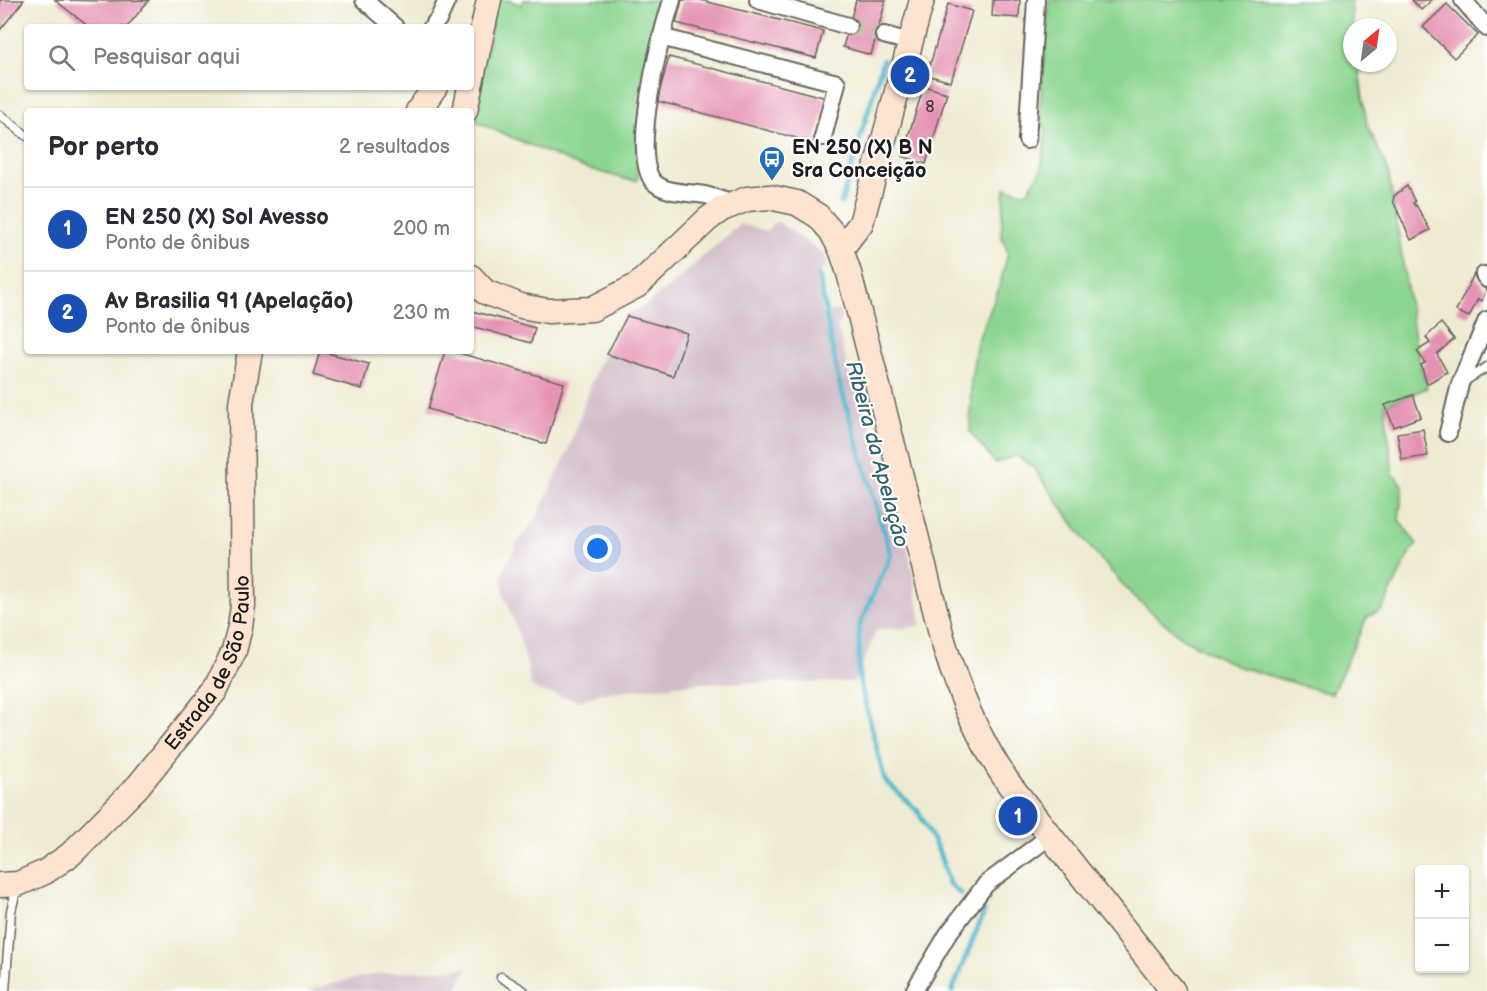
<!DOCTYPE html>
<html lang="pt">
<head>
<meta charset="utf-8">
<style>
	:root { --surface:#fff; --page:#f7f7f7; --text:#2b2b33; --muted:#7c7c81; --line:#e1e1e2; --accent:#1f6fb2 }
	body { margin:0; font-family:"Balsamiq Sans",sans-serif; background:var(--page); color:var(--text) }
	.controls { position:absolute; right:18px; bottom:18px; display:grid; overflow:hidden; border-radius:6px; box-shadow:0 2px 4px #0004 }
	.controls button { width:54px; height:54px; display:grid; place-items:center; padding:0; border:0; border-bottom:2px solid var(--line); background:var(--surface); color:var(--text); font:30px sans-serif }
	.compass { position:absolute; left:1343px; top:18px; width:54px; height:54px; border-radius:50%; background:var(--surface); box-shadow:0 2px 4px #0004; rotate:29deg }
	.you { position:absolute; left:598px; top:549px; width:21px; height:21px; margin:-15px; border:4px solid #fff; border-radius:50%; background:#1a73e8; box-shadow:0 0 0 9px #1a73e833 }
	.badge { display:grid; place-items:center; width:39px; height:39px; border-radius:50%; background:var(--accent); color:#fff; font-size:20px; font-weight:700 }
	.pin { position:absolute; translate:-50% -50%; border:3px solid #fff; box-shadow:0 2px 6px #0006 }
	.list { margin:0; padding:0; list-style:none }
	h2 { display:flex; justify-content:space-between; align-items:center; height:78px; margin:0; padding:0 24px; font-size:26px }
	h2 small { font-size:20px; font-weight:400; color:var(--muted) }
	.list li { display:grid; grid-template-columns:39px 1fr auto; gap:18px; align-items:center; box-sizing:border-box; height:84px; padding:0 24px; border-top:2px solid var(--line) }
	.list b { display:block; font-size:22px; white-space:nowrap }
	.list p { margin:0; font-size:20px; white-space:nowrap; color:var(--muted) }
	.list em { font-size:20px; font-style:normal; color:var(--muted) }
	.icon { flex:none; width:33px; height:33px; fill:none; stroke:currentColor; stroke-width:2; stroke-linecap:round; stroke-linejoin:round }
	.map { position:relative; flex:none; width:1487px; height:991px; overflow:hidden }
	.search { position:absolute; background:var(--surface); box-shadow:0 2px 4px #0004; left:24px; top:24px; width:450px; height:66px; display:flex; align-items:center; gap:15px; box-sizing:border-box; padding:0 21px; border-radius:6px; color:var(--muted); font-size:22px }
	.panel { position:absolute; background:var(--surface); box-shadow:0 2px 4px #0004; left:24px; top:108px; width:450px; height:246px; border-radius:6px }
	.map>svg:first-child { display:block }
</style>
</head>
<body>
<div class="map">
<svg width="1487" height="991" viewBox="0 0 1487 991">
	<rect width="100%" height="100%" fill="#fff"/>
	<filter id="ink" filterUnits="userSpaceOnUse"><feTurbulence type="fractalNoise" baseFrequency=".0167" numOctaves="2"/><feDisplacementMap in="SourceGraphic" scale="12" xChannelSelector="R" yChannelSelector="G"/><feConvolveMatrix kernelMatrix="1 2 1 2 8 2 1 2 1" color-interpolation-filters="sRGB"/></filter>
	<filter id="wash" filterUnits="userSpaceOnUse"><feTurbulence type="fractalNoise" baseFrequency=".008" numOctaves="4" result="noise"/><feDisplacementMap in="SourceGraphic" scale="24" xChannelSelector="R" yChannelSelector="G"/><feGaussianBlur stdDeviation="1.35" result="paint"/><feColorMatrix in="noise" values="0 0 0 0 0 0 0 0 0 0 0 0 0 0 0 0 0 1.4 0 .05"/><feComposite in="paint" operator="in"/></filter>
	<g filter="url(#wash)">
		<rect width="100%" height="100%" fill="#efebd3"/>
		<path fill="#d1bdc9" d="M778,222l45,31 3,5v5l-9,14 5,37 12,-4 5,2 2,7 -4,7 12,49 9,8 16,55 12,58 12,11 16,73 7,45 -13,3 -31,1 -22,53 -156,1 -97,10 -22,8 -44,-11 -5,-4 -8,-38 -19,-55 -3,-17 16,-33 19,-25 31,-64 30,-86 29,-54 18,-8 25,-19 71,-63 28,7 4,-7z
			M467,968l-11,23h-152l71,-17z"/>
		<path fill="#8cd590" stroke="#547856" stroke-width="1.5" d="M497,0h11l13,5 2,-5h139l-18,61 -4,39 -2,80h-9l-47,-13 -83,-35 -22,-10 -5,-5z
			M1049,0h302l2,27 -1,36h6l9,62 21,45 29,181 10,37 -42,17 8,69 10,12 -4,34 18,24 -7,9 -28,57 -15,7 -35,77 -96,-28 -54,-28 -50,-43 -42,-48 -57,-80 -17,-12 -21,8 -25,-31 1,-53 6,-37 21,-51 10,-38 -7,-19 4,-46 22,5 14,-23 2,-13 3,-27 -7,-14z"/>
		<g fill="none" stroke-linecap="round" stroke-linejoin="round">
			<path stroke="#4eb8cb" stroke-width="5" d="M841,203l42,-143
				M819,276l19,102 53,177 -32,71v52l26,103 33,30 21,41 10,32 12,10
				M952,991l32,-79 -2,-1"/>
		</g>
		<g id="blocks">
			<path fill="#e593b4" d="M0,0h24l-24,30z
				M55,0l47,1 47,-1 -22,27h-38z
				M682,0h18l123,31 -7,27 -140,-35z
				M856,0h30l-15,55 -28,-8z
				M993,0h27l-1,18 -27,-2z
				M1412,0h20l-11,10z
				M948,4l24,7 -21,71 -24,-7z
				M1447,4l31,31 -24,23 -31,-31z
				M669,57l158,41 -12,45 -158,-42z
				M924,86l23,7 -21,71 -24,-8z
				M1407,186l8,16 -2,1 2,3 1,-1 14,25 -19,10 -18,-39 1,-5z
				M1474,274l12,16 -4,11 -4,-2 -9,18 -13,-6z
				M472,311l63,17 -4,15 -60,-17z
				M627,316l60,17 -14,43 -66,-22z
				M1441,323l13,16 -17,15 10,18 -20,12 -6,-19 4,-2 -8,-12 13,-8 -4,-6z
				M320,351l49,13 -7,25 -49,-14z
				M445,351h7l112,32 -18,61 -118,-35z
				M1413,395l8,22 -27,10 -9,-22z
				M1423,429l5,27 -26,4 -5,-27z"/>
		</g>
	</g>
	<g filter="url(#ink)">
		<use href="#blocks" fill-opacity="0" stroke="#66645c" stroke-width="1.5"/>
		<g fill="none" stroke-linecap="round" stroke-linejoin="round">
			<path stroke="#c5c2ae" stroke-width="16" stroke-dasharray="16 8" stroke-linecap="butt" d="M848,26l36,9"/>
			<g stroke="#66645c" stroke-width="11">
				<path id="lane" d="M0,115l27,21
					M1465,381l22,-14
					M501,977l23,14
					M5,991l6,-80 6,-24"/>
			</g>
			<g stroke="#66645c" stroke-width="20">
				<path id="street" d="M364,0l31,27
					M672,0c-10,32 -45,162 -16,184 13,10 34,8 49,11 9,2 18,6 27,8
					M758,0l90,26
					M1463,0l24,28
					M432,27l7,-9 8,-18
					M884,35l26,7
					M661,37l176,46 -14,54
					M1027,140l9,-140
					M1484,275l3,4
					M1448,433l12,-49 27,-64
					M914,991l34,-57 38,-50 64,-48"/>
			</g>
			<g stroke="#66645c" stroke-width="27">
				<g id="secondary">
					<path d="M471,82l18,-82"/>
					<path d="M418,111l17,-24"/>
					<path d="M465,111l5,-24"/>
					<path d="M841,249l20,-26 61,-223"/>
					<path d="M471,277l14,15 36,14 27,5 44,-2 46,-24 70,-66 14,-10 25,-10 22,-2 28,6 21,13 13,15 10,18 8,24 93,364c15,53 36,102 67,147l164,207"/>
					<path id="s1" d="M0,885l18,-1 27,-12 26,-18 67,-68 77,-95 19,-40 6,-24 3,-22 -2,-202 9,-52"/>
				</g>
			</g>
			<use href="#lane" stroke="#fff" stroke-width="8"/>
			<use href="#street" stroke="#fff" stroke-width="16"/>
			<use href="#secondary" stroke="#fde4d1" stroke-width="24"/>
		</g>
	</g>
	<defs>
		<g id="bus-pin" transform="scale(1.35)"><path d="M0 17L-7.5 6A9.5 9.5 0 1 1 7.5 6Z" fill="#1f6fb2" stroke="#fff"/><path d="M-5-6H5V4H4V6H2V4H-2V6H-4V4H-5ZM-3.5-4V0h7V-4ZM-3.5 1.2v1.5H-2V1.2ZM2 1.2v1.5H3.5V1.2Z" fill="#fff"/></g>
	</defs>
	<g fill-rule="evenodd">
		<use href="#bus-pin" x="772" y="159"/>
	</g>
	<g text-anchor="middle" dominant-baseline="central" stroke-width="4.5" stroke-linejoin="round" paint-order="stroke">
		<g font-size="16" fill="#4e3a42">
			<text x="930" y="107">8</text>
		</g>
		<g font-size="20" font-weight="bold" fill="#1c1c1c" stroke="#fff" text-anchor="start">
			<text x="792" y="148">EN 250 (X) B N<tspan x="792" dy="23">Sra Conceição</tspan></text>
		</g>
		<g font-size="20" fill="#1c1c1c" stroke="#fff">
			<text stroke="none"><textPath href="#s1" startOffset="321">Estrada de São Paulo</textPath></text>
		</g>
		<g font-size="21" font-style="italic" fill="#32626b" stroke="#fff">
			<text transform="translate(877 454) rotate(75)">Ribeira da Apelação</text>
		</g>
	</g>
</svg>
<div class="controls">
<button>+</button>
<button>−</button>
</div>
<svg class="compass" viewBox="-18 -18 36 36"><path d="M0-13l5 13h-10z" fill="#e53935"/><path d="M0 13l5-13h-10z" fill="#7c7c81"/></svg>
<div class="you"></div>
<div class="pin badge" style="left:1018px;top:816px;background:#1a4fb4">1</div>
<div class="pin badge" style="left:910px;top:75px;background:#1a4fb4">2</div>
<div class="search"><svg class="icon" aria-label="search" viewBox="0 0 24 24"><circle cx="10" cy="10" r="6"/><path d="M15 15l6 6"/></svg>Pesquisar aqui</div>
<section class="panel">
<h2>Por perto<small>2 resultados</small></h2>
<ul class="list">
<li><span class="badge" style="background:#1a4fb4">1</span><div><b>EN 250 (X) Sol Avesso</b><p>Ponto de ônibus</p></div><em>200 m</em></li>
<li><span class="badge" style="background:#1a4fb4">2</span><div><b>Av Brasilia 91 (Apelação)</b><p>Ponto de ônibus</p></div><em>230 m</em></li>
</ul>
</section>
</div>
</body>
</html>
